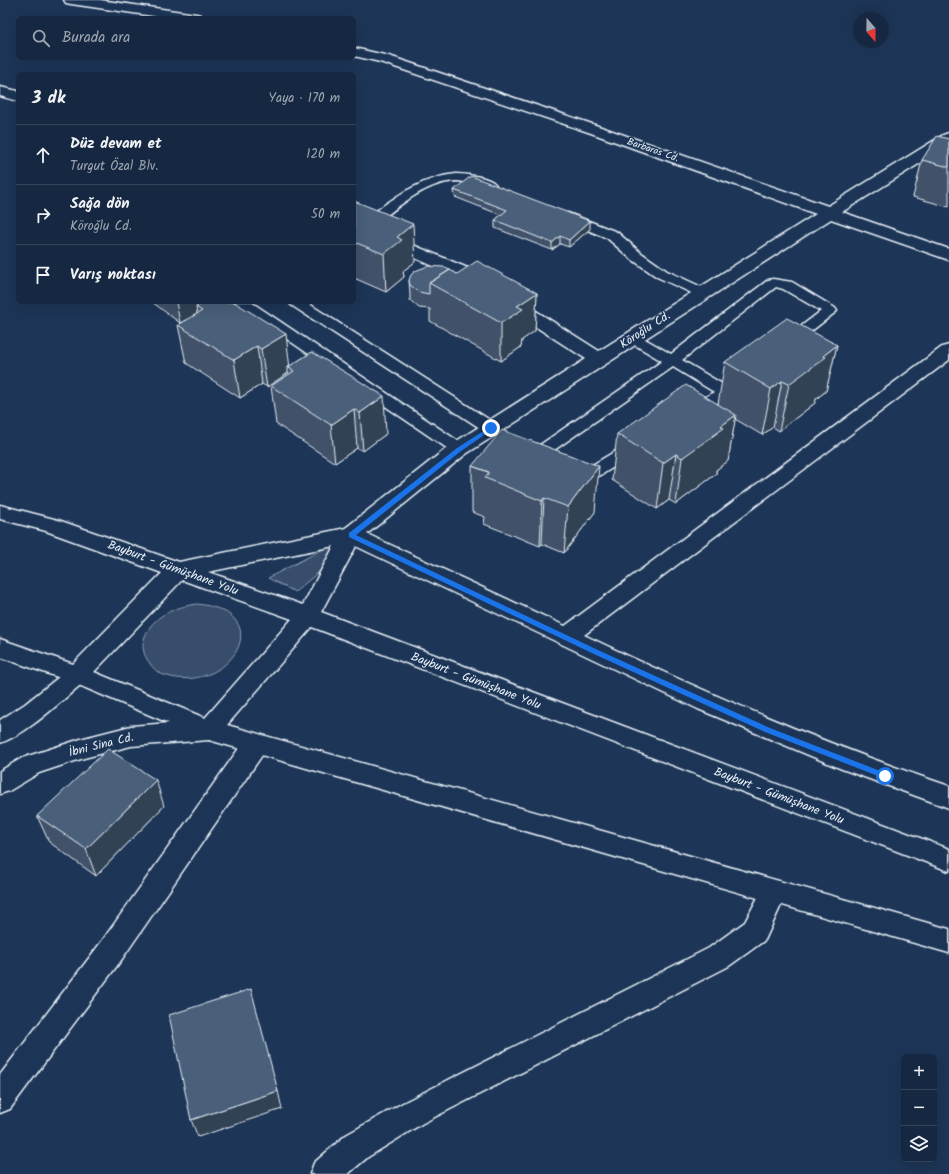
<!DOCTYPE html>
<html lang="tr">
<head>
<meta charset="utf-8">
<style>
	:root { --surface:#162841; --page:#1f3048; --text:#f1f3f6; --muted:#9ea6b1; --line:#35445a }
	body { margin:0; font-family:Kalam,sans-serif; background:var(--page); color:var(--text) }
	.controls { position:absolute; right:12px; bottom:12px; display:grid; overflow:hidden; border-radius:6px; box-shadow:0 4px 16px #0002 }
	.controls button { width:36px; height:36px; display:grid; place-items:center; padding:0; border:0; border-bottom:1px solid var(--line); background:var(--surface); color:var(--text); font:20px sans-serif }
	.compass { position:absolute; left:853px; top:12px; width:36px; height:36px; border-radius:50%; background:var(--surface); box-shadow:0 4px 16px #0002; rotate:160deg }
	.stop { position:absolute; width:12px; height:12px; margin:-9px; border:3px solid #1a73e8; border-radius:50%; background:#fff }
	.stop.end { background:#1a73e8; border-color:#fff; box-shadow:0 1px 4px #0008 }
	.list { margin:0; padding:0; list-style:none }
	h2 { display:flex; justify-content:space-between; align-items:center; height:52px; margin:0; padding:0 16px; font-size:17px }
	h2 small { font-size:13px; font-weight:400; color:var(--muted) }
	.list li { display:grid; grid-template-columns:26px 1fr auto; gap:12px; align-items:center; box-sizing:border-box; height:60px; padding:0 16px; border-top:1px solid var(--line) }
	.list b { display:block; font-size:15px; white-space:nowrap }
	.list p { margin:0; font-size:13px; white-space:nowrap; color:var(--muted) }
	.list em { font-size:13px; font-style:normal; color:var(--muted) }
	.icon { flex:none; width:22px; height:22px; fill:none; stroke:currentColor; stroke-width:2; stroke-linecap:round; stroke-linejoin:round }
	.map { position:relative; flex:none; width:949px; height:1174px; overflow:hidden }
	.search { position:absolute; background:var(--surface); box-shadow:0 4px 16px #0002; left:16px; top:16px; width:340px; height:44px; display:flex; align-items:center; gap:10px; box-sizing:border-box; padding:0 14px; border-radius:6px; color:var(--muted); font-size:15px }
	.panel { position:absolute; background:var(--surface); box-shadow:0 4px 16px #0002; left:16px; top:72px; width:340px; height:232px; border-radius:6px }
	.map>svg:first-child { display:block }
</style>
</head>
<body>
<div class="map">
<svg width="949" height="1174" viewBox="0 0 949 1174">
	<rect width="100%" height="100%" fill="#1d3557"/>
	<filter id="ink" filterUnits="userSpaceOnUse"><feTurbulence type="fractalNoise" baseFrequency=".025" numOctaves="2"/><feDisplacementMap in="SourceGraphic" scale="8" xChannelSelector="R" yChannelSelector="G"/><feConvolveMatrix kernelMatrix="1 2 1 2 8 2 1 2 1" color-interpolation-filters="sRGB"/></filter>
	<g filter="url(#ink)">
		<path fill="#374d6c" stroke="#909fb2" d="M329,546l10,9 -44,37 -27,-14z
			M197,604c85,9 31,93 -33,71 -7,-2 -13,-9 -17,-16 -4,-6 -5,-14 -3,-20 8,-24 31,-32 53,-35z"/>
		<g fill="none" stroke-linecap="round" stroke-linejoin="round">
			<g stroke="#e8f1f8" stroke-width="3">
				<path id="lane" d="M456,174c10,0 35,3 40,11l-2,3c-10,2 -25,-7 -39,-7 -32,2 -61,29 -85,48h-10l-2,-3c4,-6 12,-10 17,-14 24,-18 50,-35 81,-38z
					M568,213l49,19 23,20 27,19 41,19 2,3 -2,3 -5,1 -5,-1 -41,-19 -27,-19 -23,-20 -44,-18 -1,-3 1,-3z
					M773,279l19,3 43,26 2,3 -107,84 -129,80 -30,11 -17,-2 -19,-6 -2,-4 1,-23 3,-4 125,-86 -34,-20 -2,-3 2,-3 5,-1 5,1 33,19 97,-74zM776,287l7,2 38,22 -97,74 -42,-25zM673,367l41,25 -125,75c-16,7 -23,11 -40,4l1,-18z
					M235,302h16l213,143 3,4 -3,4 -5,1 -5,-1 -217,-148z
					M289,302h17l190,122 3,4 -3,4 -5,1 -5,-1 -195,-127z"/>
			</g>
			<g stroke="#e8f1f8" stroke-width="3">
				<path id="street" d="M64,0h36l96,14 5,1 2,3h-36l-96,-14 -5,-1z
					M354,48l35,8 212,71 227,79 115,-71 6,-2v12l-107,67 107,37v11l-118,-41 -365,235 -99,80 198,92 377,-279 7,-2v15l-365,275c119,57 240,109 365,151v22l-107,-39 -144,-60 -355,-169 -3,-5 3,-5 109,-86 134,-85 -128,-82 -104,-46v-11l116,49 129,82 217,-137 -225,-81 -211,-71 -26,-6z
					M0,87l18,4v10l-18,-5z
					M256,734l9,3 3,7 -3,7 -143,208 -112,150 -10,4v-38l102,-134 145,-204z
					M774,880l9,4 4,8 -22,48 -36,26 -306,157 -55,34 -20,17h-38l4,-11 32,-28 57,-32 306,-155 36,-26 20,-38z"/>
			</g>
			<g stroke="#e8f1f8" stroke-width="3">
				<path id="secondary" d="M77,666l8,3 4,6 -4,6c-24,20 -56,52 -85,62v-23l25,-16 44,-35z
					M209,720l8,3 4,7 -4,7 -8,3 -78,6 -47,12 -45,15 -30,18 -9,3v-23l22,-13 62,-20 47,-12z"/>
			</g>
			<g stroke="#e8f1f8" stroke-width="3">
				<path id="highway" d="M0,505l58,15 121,42 172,-35 8,3 3,5 -41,77 628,237v22l-637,-244 -85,98 722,204v24l-740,-213 -140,-59 -69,-24v-18l73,25 89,-91 -116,-42 -46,-12zM334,546l-31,59 -95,-33zM182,580l110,39 -87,99 -111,-46z"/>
			</g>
			<use href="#lane" fill="#1d3557" fill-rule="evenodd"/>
			<use href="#street" fill="#1d3557" fill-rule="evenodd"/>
			<use href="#secondary" fill="#1d3557" fill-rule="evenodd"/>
			<use href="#highway" fill="#1d3557" fill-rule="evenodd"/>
		</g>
		<path fill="#3f5169" stroke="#e8f1f8" d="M949,139v68l-36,-10 9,-37z
			M454,190l136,39 -21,18 -9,-3 -8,6 -57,-22v-8l6,-5 -46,-18z
			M354,201l61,61 -12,9 1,6 -18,15 -32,-14z
			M457,274l80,19 -2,38 -13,9 -1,7 -20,14 -71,-40v-12l-11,-1 -9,-8v-5l-1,-15z
			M152,302h82l56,64 22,-14 74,82 -23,17 -6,-3 -22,15 -59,-39 -5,-38 18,-11 -1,-2 -21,14 -5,-3 -22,14 -54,-35 -8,-38 14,-8 -12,6z
			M837,345l-11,46 -10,8 -1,4 -36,28 -6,-4 -11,8 -27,-16 -7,42 -12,9v4l-40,30 -7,-4 -12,9 -45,-29 5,-46 101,-30 7,-42z
			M472,466l123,46 -31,41 -22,-9 -2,2 -56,-22 1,-7 -13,-5z
			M164,806l-68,70 -47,-34 -12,-26z"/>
		<path fill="#334255" stroke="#e8f1f8" d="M590,221v8l-21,18v-7z
			M413,224l2,38 -12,9 1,6 -18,15 -2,-38 13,-17z
			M560,236v8l-8,6v-7z
			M537,293l-2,38 -13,9 -1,7 -20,14v-38l16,-17z
			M176,302h25l2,9 -7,-4 1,7 -17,9z
			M286,334l4,35 -2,-2v6l-21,14 -6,-38z
			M837,345l-11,46 -10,8 -1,4 -36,28 10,-47 34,-28z
			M257,346l5,38 -22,14 -6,-38z
			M782,381l-9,46 -11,8 9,-46z
			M384,396l2,38 -23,17 -3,-38z
			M354,409l3,39 -22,15 -4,-38z
			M736,415l-8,46 -12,9v4l-40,30 6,-46 39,-32z
			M676,454l-7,46 -12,9 6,-46z
			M599,466l-4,46 -31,41 4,-46z
			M544,498l-2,46 -2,2 2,-45z
			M156,780l8,26 -68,70 -10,-27z
			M278,1091l4,18 -84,28 -7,-17z"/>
		<path fill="#495e7a" stroke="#e8f1f8" d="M937,136l12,3v28l-27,-7z
			M471,176l119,45 -21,19 -9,-4 -8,7 -57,-23 12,-10 -53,-20z
			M354,201l59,23 -16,13 5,3 -18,14 -30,-12z
			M477,261l60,32 -20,13 6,3 -22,14 -72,-40 21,-13 7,4z
			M428,266l15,1 7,3 -21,13v11l-10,-2 -9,-7 -1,-5 2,-5 4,-4z
			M204,302h30l52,32 -25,15 -4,-3 -23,14 -56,-35 24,-14 -6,-4z
			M787,318l50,27 -14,11 3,1 -37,27 -7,-3 -11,8 -46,-27z
			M312,352l72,44 -24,17 -6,-4 -23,16 -60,-39 23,-15 -6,-4z
			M686,385l50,30 -15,11 3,2 -42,30 -6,-4 -13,9 -46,-29z
			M502,430l97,36 -31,41 -24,-9 -2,3 -57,-23 4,-6 -17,-6z
			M108,749l48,31 -70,69 -49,-33z
			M251,989l27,102 -87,29 -22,-105z"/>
	</g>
	<path fill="#1a73e8" d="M491,426l2,1v2l-32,22 -105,84 244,116 170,77 118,46v4h-5l-118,-46 -169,-77 -247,-118v-4l108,-85z"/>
	<g text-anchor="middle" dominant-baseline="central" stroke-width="3" stroke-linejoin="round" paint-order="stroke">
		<g font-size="10" fill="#e8f1f8" stroke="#1d3557">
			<text transform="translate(653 150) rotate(19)">Barbaros Cd.</text>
		</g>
		<g font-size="12" fill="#e8f1f8" stroke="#1d3557">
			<text transform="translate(645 330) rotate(-33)">Köroğlu Cd.</text>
			<text transform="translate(173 568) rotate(20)">Bayburt - Gümüşhane Yolu</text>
			<text transform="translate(476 681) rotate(21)">Bayburt - Gümüşhane Yolu</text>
			<text transform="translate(101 745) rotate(-14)">İbni Sina Cd.</text>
			<text transform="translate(779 796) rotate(21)">Bayburt - Gümüşhane Yolu</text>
		</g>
	</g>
</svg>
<div class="controls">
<button>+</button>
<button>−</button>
<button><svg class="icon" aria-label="layers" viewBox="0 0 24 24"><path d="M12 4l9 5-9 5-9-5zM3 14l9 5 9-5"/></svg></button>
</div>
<svg class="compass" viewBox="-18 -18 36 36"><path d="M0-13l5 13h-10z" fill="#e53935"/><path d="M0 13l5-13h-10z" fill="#9ea6b1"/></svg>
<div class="stop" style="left:885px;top:776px"></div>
<div class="stop end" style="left:491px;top:428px"></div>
<div class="search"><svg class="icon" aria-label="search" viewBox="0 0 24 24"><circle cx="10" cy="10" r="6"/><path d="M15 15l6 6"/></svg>Burada ara</div>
<section class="panel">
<h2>3 dk<small>Yaya · 170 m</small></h2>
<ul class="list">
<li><svg class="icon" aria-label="ahead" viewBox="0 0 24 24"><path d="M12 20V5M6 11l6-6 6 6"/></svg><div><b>Düz devam et</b><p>Turgut Özal Blv.</p></div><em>120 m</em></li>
<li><svg class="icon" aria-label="right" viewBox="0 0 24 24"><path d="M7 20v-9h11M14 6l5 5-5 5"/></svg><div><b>Sağa dön</b><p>Köroğlu Cd.</p></div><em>50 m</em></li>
<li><svg class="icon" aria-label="arrive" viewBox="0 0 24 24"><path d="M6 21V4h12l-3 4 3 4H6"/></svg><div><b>Varış noktası</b></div></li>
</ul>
</section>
</div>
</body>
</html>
